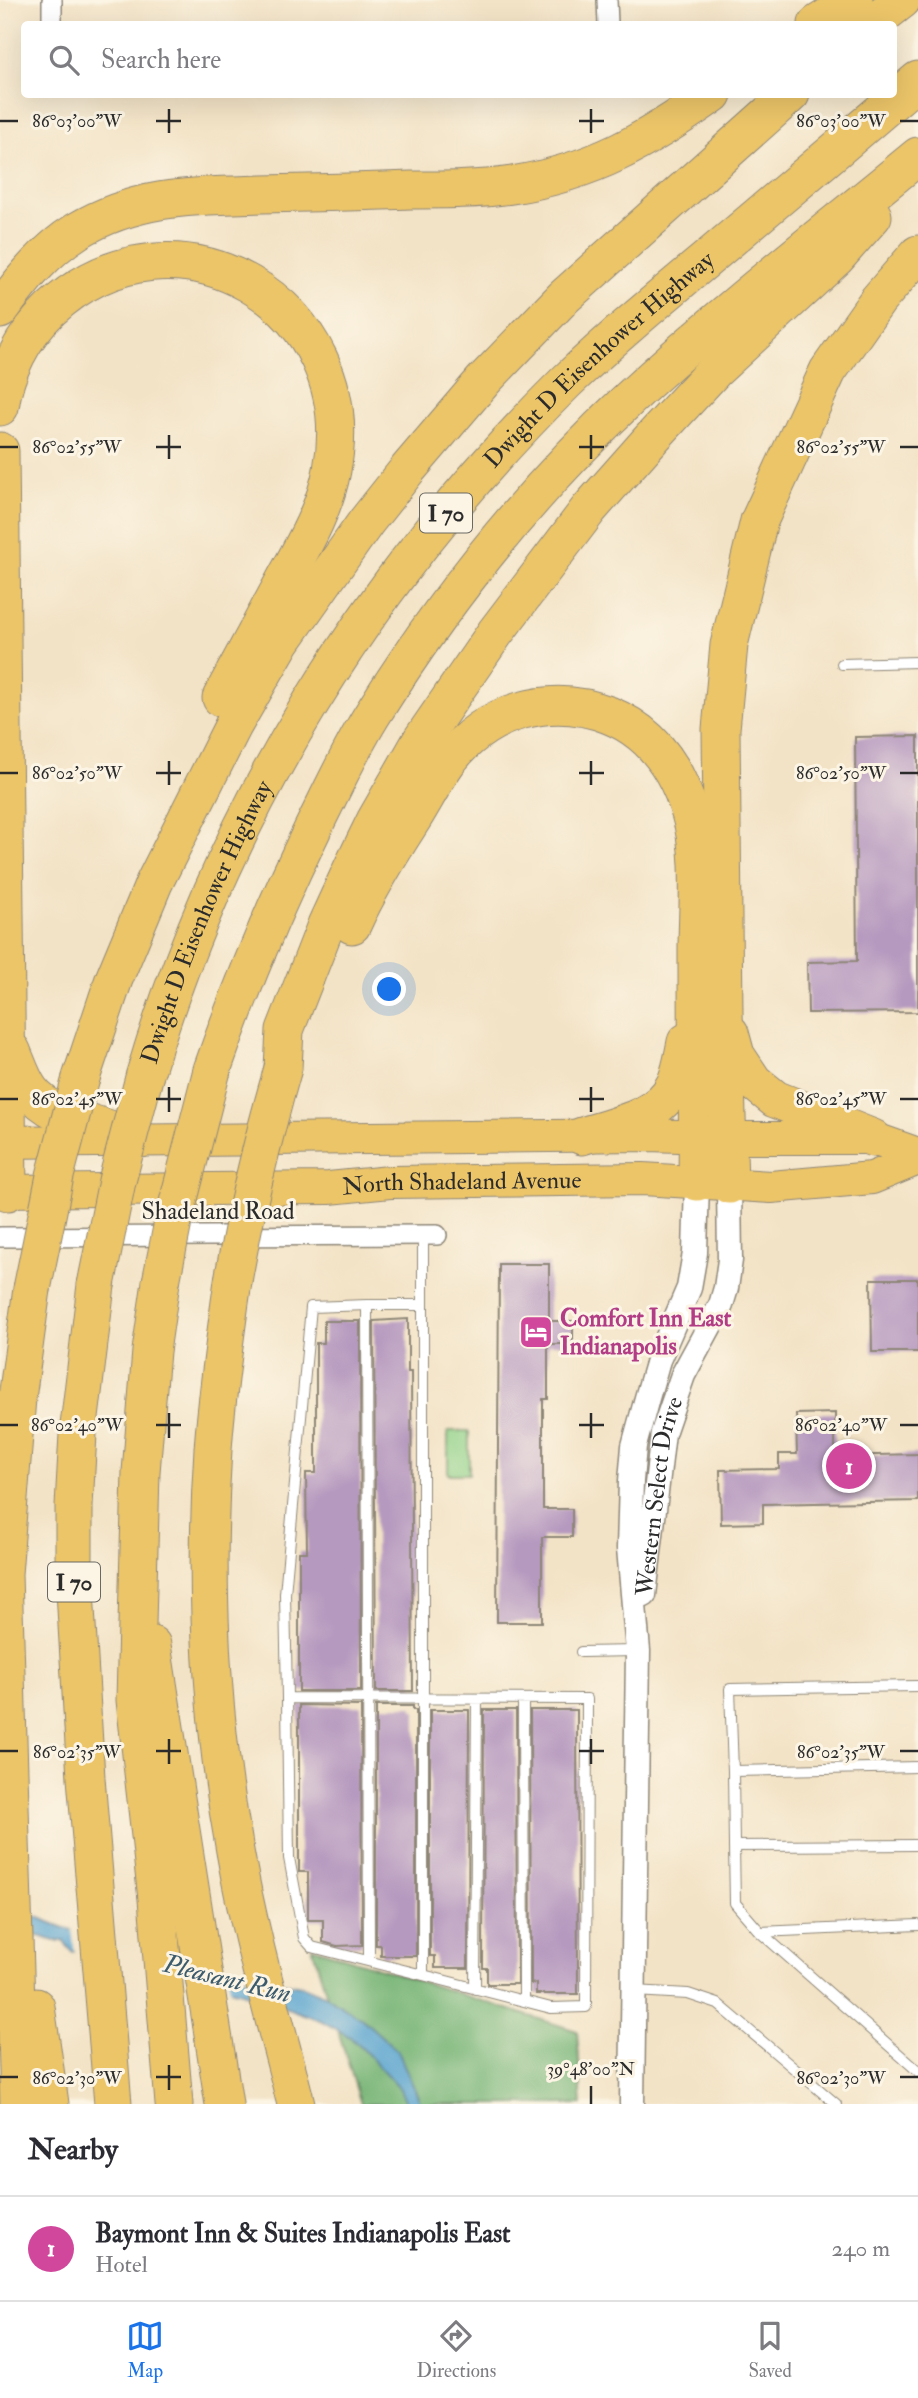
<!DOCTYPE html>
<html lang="en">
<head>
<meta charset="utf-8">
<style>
	:root { --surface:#fff; --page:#f7f7f7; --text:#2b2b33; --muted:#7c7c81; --line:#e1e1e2; --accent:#1a73e8 }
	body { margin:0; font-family:"IM FELL Double Pica",serif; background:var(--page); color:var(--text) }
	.you { position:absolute; left:390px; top:990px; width:24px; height:24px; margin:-18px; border:5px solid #fff; border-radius:50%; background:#1a73e8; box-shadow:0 0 0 10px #1a73e833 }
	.badge { display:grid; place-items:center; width:46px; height:46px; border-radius:50%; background:var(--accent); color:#fff; font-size:23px; font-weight:700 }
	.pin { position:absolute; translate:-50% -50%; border:4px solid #fff; box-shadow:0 2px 7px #0006 }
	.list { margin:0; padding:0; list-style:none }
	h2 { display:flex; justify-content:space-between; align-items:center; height:91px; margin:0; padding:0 28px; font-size:30px }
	h2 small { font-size:23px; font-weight:400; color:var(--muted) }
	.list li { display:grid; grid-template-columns:46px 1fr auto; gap:21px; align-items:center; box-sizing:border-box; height:105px; padding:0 28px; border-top:2px solid var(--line) }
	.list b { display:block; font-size:26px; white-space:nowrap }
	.list p { margin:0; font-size:23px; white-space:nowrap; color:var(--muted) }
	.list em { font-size:23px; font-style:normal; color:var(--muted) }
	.icon { flex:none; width:38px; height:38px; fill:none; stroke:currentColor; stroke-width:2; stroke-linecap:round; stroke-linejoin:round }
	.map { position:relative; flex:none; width:918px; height:2104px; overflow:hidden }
	.search { position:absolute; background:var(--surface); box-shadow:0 7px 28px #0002; left:21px; right:21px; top:21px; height:77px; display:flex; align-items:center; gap:18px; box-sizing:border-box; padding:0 24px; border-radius:7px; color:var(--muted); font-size:26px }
	.sheet { height:196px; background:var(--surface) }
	nav { display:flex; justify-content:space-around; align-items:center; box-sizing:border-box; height:98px; border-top:2px solid var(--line); background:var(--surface); font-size:19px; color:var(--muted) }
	nav a { display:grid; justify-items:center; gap:4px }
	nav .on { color:var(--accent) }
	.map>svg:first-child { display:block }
</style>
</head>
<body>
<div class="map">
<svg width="918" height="2104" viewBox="0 0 918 2104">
	<rect width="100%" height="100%" fill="#fcf5e5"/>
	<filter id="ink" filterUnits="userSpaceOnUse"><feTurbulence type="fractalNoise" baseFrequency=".0143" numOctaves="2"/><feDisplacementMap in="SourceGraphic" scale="14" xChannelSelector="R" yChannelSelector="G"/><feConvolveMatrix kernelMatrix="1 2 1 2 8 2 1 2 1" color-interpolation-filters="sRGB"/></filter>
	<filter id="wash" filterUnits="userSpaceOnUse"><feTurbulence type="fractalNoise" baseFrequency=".00686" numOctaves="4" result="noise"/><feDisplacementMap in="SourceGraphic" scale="28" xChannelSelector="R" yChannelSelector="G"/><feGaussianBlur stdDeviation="1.57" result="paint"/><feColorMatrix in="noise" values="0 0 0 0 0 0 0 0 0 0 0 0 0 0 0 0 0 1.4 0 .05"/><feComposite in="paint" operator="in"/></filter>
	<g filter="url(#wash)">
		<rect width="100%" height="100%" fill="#f3e3c6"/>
		<path fill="#92d289" stroke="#5e7e5a" stroke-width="2" d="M448,1431h21v43h-21z"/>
		<path fill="#75b475" stroke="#507050" stroke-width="2" d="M312,1947l265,84 5,73h-221z"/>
		<path fill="#56a3cf" stroke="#40677d" stroke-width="2" d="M0,1903l65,25 163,47 75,11 24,10 35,23 36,32 23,53h-14l-7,-15 -36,-39 -14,-13 -30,-17 -78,-28 -171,-41 -7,-10h-10l-54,-19z"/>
		<path fill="#f3e3c6" d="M72,1927l155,45 4,23 -156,-39z"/>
		<g id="blocks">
			<path fill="#b699bf" d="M918,736v276l-110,1 -1,-51 50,-1 -2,-224z
				M499,1264h50v57h24v23h-25v55h-5v110h29v28h-30v85h-45z
				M871,1279h47v73h-46z
				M408,1319v53h3l2,319h-37l-2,-370z
				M324,1321h36l1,370h-62v-139h8l-1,-79h10v-130h8z
				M835,1413v43l83,-2v47l-155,3v19l-42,1 -1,-54 59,-1v-15h18l-1,-40z
				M299,1705l62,1 1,239 -25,1 -14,-4v-22h-15v-48h-9z
				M376,1706h37v4h3v246h-35v-11h-5z
				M430,1710h39l-1,258h-33v-12h-5z
				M484,1710h32l1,274h-30v-16h-4z
				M530,1710h47l1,284h-42v-11l-5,1z"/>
		</g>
	</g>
	<g filter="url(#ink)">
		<use href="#blocks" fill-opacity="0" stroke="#8f8778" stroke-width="2"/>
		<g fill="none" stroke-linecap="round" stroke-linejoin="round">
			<g stroke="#8f8778" stroke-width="12">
				<path id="service" d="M842,664l76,-2
					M423,1235v740l128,33 35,-1 1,-308 -300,-1 2,160 15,80 8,9 111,28
					M581,1652l55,-1
					M918,1686l-188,3 3,82 185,-4
					M287,1698l-2,-104 26,-287 56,-2
					M523,1699l1,302
					M733,1771l1,75 184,-1
					M734,1846l1,57 25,29 158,-7
					M760,1932l158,139
					M369,1961l-2,-656h56
					M475,1989l2,-290
					M634,1991l54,3 30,10 118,100"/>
			</g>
			<g stroke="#8f8778" stroke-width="22">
				<path id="minor" d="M52,0v24
					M607,0l1,24
					M0,1237l437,-2"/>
			</g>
			<g stroke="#8f8778" stroke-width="27">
				<g id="tertiary">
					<path id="s1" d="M644,1595l19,-162 20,-58 38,-70 5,-17 4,-28 -1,-75"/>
					<path d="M632,2104l6,-453 -9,-103 2,-67 3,-35 13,-48 11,-38 31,-72 6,-35 2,-71"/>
				</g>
			</g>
			<g stroke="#8f8778" stroke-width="34">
				<g id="primary">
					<path d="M0,1142l648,-7 94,3h131l45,16"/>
					<path id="s2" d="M0,1191l329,-3 61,-6 253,-3 128,8 101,-9 46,-19"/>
				</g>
			</g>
			<g stroke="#8f8778" stroke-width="39">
				<g id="motorway">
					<path d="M817,24l37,-24"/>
					<path d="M871,24l31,-24"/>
					<path d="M0,310c22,-30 45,-59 77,-79 60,-36 118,-35 185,-37 50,-1 99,-2 149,-4 33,0 67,0 101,-5 82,-13 134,-44 201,-91"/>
					<path d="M0,407c5,-36 23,-71 50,-97 124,-117 314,-6 282,160 -7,39 -29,76 -48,111 -21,39 -42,78 -63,117"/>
					<path d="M0,451l8,741"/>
					<path d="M352,925c17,-37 38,-71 60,-105 12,-19 23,-41 36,-59 38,-50 102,-69 161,-46 43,17 68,54 81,98 13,42 7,92 7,137 0,77 1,155 0,232"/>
					<path d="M730,1033l6,22 18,27 21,17 98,39"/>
					<path d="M12,1051c13,32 15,45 47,62l82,26"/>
					<path d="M283,1068l2,-38 41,-105 28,-61 21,-43 47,-82 73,-106 94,-124 62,-70 63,-68 122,-113 37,-42"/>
					<path d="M212,1070c30,-86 65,-169 105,-250 18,-36 34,-71 55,-105 72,-115 158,-223 257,-316 92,-86 192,-163 289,-243"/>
					<path id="s3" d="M145,1074c79,-265 225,-498 421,-692 45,-43 93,-83 141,-123 70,-59 141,-119 211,-179"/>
					<path d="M81,1078l33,-99 40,-96 79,-157 49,-85 84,-119 42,-53 76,-89 80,-83 227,-203"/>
					<path d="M582,1136c33,-11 76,-17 93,-52 6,-13 8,-28 11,-42"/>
					<path d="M729,1185l-5,-173 -3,-283 8,-84 30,-124 69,-150 50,-71 40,-46"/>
					<path d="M233,1281c-8,56 -16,112 -20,168 -9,134 -2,271 22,402 15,86 40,169 61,253"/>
					<path d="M161,1282l-10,69 -10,121 -6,228 22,199 17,205"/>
					<path d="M96,1285l-18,149 -4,72v68l12,204 27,326"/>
					<path d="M152,1645l72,459"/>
					<path d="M36,2007l14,97"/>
					<path d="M19,2104l-16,-530 14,-176 15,-109"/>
				</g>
			</g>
			<use href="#service" stroke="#fff" stroke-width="10"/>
			<use href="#minor" stroke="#fff" stroke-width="19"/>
			<use href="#tertiary" stroke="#fff" stroke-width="24"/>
			<use href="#primary" stroke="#ecc569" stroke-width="32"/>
			<use href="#motorway" stroke="#ecc569" stroke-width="37"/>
			<g stroke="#8f8778" stroke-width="39" stroke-linecap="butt">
				<path id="motorway-bridge" d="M233,1281c13,-73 30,-143 50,-213
					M161,1282l12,-60 39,-152
					M96,1285l21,-104 28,-107
					M32,1289l23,-113 26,-98"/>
			</g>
			<use href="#motorway-bridge" stroke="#ecc569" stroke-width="37"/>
		</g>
	</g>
	<path fill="none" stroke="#2b2b2b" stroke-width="2.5" d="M169,109v24M591,109v24M0,121h18M156,121h25M579,121h25M900,121h18M169,435v24M591,435v24M0,447h18M156,447h25M579,447h25M900,447h18M169,761v24M591,761v24M0,773h18M156,773h25M579,773h25M900,773h18M169,1087v25M591,1087v25M0,1099h18M156,1099h25M579,1099h25M900,1099h18M169,1413v25M591,1413v25M0,1425h18M156,1425h25M579,1425h25M900,1425h18M169,1739v25M591,1739v25M0,1751h18M156,1751h25M579,1751h25M900,1751h18M169,2065v25M0,2077h18M156,2077h25M900,2077h18M591,2086v18"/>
	<defs>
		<g id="hotel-square" transform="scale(1.75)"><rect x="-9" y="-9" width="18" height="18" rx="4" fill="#d1479c" stroke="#fcf5e5"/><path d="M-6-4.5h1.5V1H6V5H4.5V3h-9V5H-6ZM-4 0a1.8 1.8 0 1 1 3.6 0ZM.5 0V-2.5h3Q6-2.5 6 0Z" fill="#fff"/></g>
	</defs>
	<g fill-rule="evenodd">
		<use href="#hotel-square" x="536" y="1332"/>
	</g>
	<g text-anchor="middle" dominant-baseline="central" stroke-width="6" stroke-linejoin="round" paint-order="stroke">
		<g fill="#fcf5e5" stroke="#6a6863" stroke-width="2">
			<rect x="420" y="493.5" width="52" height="39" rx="5"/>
			<rect x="48" y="1562.5" width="52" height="39" rx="5"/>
		</g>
		<g font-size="23" font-weight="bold" fill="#2b2b2b">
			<text x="446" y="513">I 70</text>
			<text x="74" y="1582">I 70</text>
		</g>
		<g font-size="24" fill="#2b2b2b" stroke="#fcf5e5">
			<text stroke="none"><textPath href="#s3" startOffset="858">Dwight D Eisenhower Highway</textPath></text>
			<text stroke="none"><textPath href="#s3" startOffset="164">Dwight D Eisenhower Highway</textPath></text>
			<text stroke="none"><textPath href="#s2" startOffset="462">North Shadeland Avenue</textPath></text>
			<text x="218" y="1211">Shadeland Road</text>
			<text stroke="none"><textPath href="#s1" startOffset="100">Western Select Drive</textPath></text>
		</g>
		<g font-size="24" font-weight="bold" fill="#b23c85" stroke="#fcf5e5" text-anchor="start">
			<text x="560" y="1318">Comfort Inn East<tspan x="560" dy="28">Indianapolis</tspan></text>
		</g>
		<g font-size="26" font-style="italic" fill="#3c5b6d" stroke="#fcf5e5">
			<text transform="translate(227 1979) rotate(14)">Pleasant Run</text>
		</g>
	</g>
	<g font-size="18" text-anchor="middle" fill="#2b2b2b" stroke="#fcf5e5" stroke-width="6" stroke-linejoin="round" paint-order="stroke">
		<text x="77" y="127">86°03'00"W</text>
		<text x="841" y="127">86°03'00"W</text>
		<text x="841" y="453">86°02'55"W</text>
		<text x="77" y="453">86°02'55"W</text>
		<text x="77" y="779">86°02'50"W</text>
		<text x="841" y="779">86°02'50"W</text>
		<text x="841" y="1105">86°02'45"W</text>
		<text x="77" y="1105">86°02'45"W</text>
		<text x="841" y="1431">86°02'40"W</text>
		<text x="77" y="1431">86°02'40"W</text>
		<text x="841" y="1758">86°02'35"W</text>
		<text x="77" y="1758">86°02'35"W</text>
		<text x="591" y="2075">39°48'00"N</text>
		<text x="77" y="2084">86°02'30"W</text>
		<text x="841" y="2084">86°02'30"W</text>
	</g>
</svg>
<div class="you"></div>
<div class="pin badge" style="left:849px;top:1466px;background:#d1479c">1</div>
<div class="search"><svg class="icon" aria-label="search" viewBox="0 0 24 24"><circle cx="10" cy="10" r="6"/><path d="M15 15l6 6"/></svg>Search here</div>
</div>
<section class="sheet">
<h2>Nearby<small></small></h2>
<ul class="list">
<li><span class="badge" style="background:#d1479c">1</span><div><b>Baymont Inn &amp; Suites Indianapolis East</b><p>Hotel</p></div><em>240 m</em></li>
</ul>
</section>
<nav>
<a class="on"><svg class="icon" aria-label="map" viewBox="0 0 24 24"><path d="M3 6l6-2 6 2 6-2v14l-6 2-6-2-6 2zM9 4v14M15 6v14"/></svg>Map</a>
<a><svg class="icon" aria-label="directions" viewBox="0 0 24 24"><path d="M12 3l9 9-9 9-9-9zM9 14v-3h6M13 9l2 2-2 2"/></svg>Directions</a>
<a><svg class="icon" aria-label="saved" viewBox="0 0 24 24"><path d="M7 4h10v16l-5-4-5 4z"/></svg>Saved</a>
</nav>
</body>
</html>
